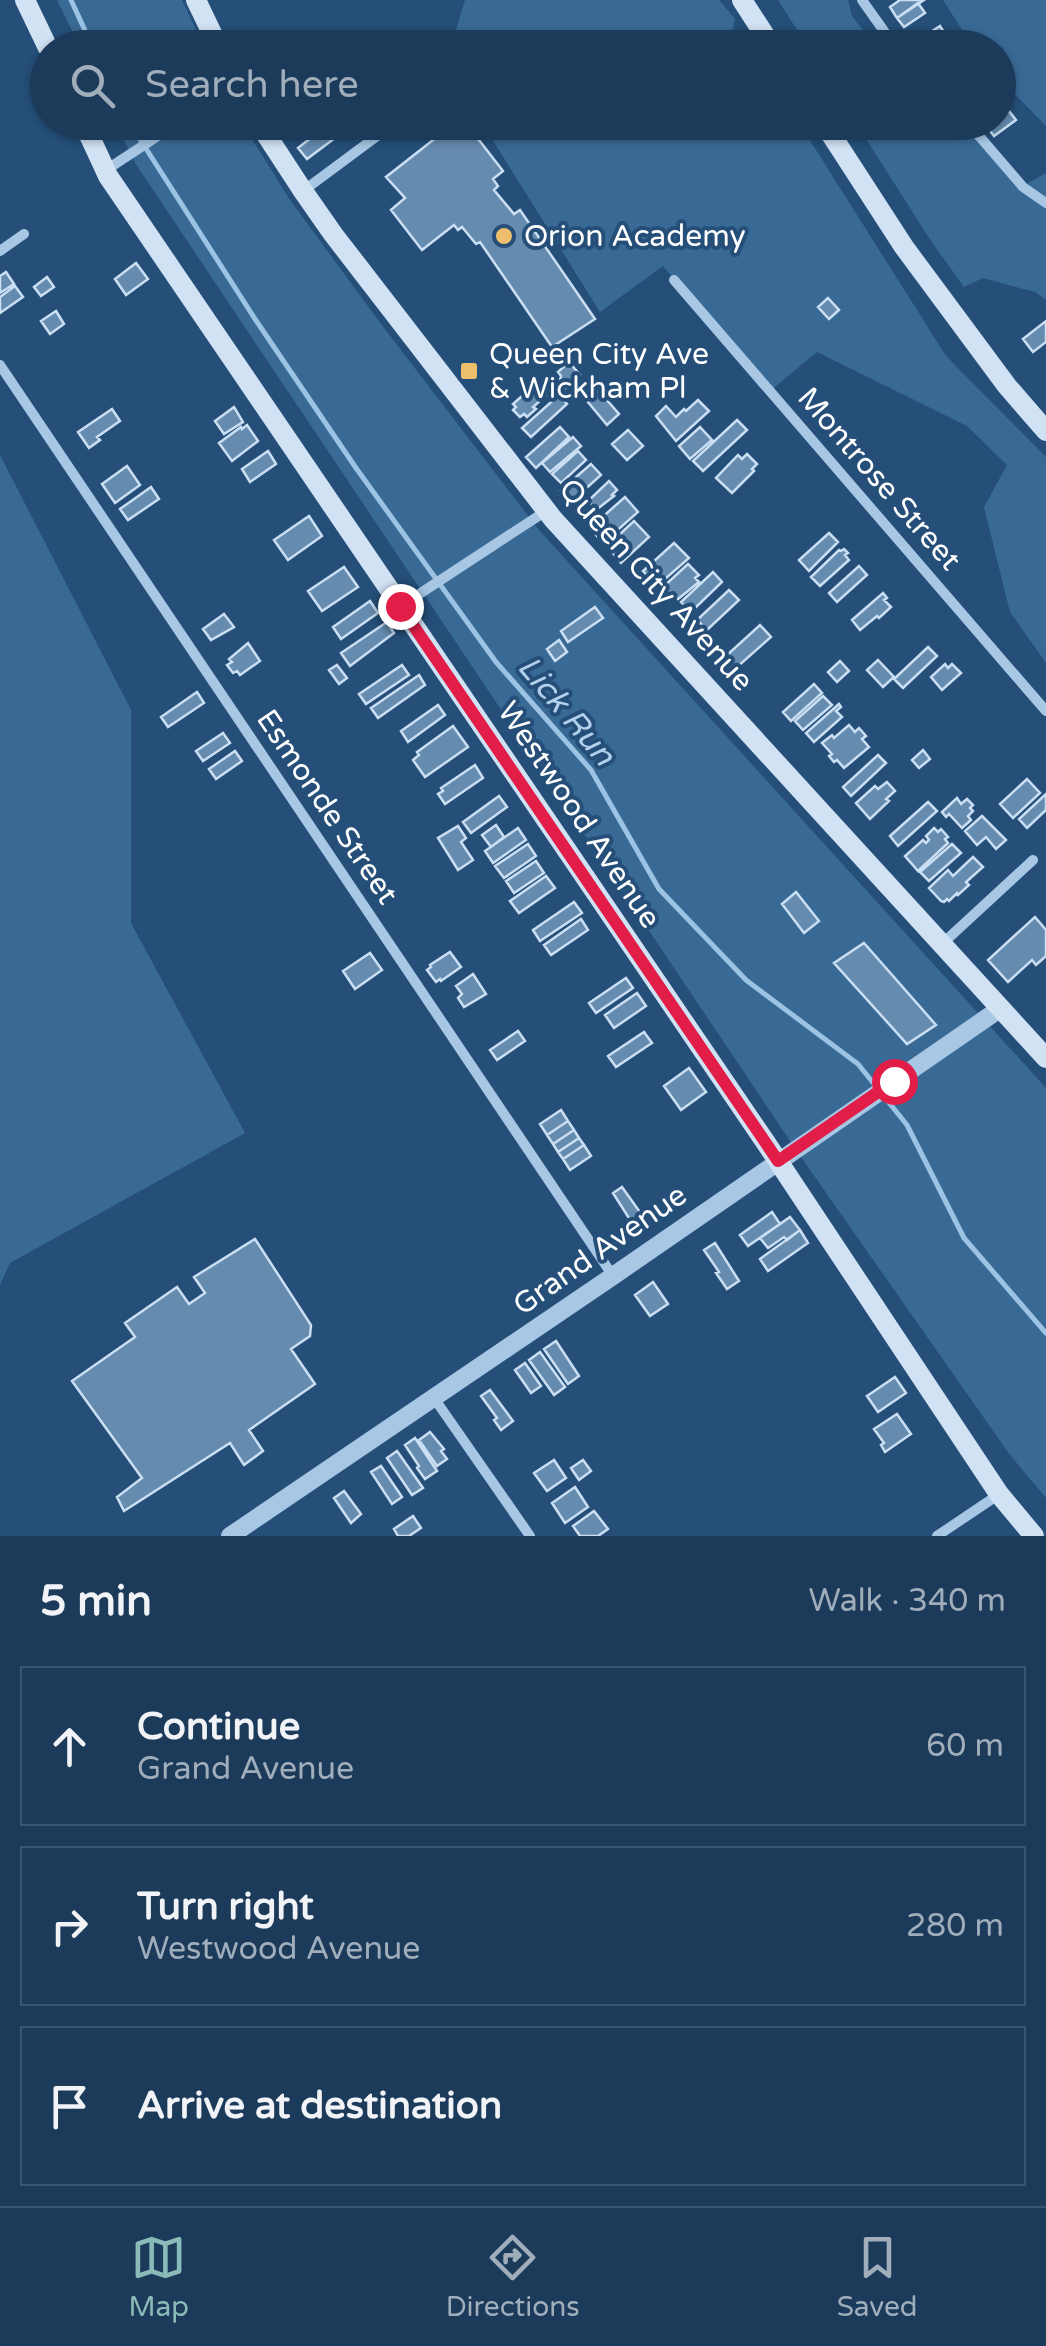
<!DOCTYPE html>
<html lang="en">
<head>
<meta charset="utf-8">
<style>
	:root { --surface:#1c3b5b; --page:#294664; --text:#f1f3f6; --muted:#a0adbb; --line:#3a5571; --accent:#8bbbb9 }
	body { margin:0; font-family:"Varela Round",sans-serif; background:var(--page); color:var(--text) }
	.stop { position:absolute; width:30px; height:30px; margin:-22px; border:8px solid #e11d48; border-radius:50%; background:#fff }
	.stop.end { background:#e11d48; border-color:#fff; box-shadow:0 2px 10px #0008 }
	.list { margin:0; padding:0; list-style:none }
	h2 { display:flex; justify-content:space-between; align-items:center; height:130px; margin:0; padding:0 40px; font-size:42px }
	h2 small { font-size:32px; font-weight:400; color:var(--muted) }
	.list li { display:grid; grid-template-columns:65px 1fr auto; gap:30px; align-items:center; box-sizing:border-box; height:160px; margin:0 20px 20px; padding:0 20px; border:2px solid var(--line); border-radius:0px }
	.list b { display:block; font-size:38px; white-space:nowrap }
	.list p { margin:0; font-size:32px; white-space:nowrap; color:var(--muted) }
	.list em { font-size:32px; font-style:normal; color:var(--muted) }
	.icon { flex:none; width:55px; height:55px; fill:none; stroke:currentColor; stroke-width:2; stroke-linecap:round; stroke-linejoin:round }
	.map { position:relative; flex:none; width:1046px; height:1536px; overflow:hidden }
	.search { position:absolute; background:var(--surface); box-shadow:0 2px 8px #0004; left:30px; right:30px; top:30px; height:110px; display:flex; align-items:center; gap:25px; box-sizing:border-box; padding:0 35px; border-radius:55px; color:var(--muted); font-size:38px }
	.sheet { height:670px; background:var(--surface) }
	nav { display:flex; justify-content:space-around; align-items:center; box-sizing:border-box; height:140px; border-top:2px solid var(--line); background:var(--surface); font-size:28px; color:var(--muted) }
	nav a { display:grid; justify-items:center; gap:5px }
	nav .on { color:var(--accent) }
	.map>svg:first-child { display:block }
</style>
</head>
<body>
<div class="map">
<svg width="1046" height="1536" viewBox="0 0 1046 1536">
	<rect width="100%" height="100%" fill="#254f79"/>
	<path fill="#396a96" d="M57,0h125l22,47h-124z
		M465,0h254l16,19 -4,17 -16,11h-264z
		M778,0h70l4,16 24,31h-68z
		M943,0h103v126l-47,-48 -1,-30 -25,-1z
		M737,122l62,1 147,233 100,101v206l-36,-51 -26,-105 23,-42 -40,-39 -150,-74 -47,39 -107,-125 -63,46 -118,-189z
		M115,123h127l48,77 91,124 158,206 507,558v410l-36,-43 -214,-305 -659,-984z
		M856,123h111l56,63 23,-13v127l-11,-8 -52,-14 -19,9 -33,-46z
		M0,455l131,255v213l114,210 -235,130 -10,22z"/>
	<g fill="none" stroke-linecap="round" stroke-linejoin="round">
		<path stroke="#9cc2e4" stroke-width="5" d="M71,0l22,48
			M129,122l126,197 101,149 140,194 95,108 68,119 87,91 112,84 49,61 57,113 82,95"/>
	</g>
	<path fill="#658baf" stroke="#cadff3" stroke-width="2.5" d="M900,0h24l-27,18 -7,-11z
		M918,3l7,10 -21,14 -7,-9z
		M940,26l7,11 -3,2 4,5 -5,4h-6l-1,-3 -15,3 -4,-7z
		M1009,111l7,9 -22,16 -7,-9 6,-5h5v-4z
		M331,122h5l7,10 -36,27 -9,-11z
		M456,122h9l38,49 -10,8 5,7 -4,4 20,24 6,-4 75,109 -43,28 -72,-105 -4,2 -14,-17 -4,3 -4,-5 -32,25 -31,-40 14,-12 -19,-21z
		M136,263l12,16 -22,16 -11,-16z
		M6,272l8,12 -14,9v-17z
		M47,277l7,10 -13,9 -7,-9z
		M15,286l8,11 -23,16v-16z
		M828,298l11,12 -10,9 -11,-12z
		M56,311l8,13 -14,10 -9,-13z
		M1046,321v21l-13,10 -10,-13z
		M569,362l11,13 -14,13 -6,-7 1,-5 -3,-4z
		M549,376l9,9 -25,22 3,2 -9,8 -3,-3 -4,3 -7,-7 3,-3 -3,-3 9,-8 2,2z
		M599,391l20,23 -12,11 -20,-24z
		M559,395l8,9 -36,33 -9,-9z
		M698,400l11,11 -33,30 -20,-25 10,-10 10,11 8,-8 2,2z
		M234,407l9,15 -19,12 -9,-13z
		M112,409l8,12 -23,16 3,3 -11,8 -11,-16z
		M737,420l10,10 -44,41 -10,-10z
		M247,425l11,16 -26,20 -13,-18 22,-16 1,2z
		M560,427l9,10 -33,31 -10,-11z
		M700,427l12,13 -22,19 -11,-13z
		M628,430l15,16 -16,14 -15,-16z
		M573,437l8,9 -31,26 -8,-9z
		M268,451l8,13 -26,18 -8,-13z
		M578,451l8,9 -25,23 -9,-9z
		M747,454l10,10 -5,5 2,2 -22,22 -16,-15 22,-23 4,4z
		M591,464l10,11 -31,28 -10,-12z
		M127,466l13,19 -25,18 -13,-19z
		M609,481l8,9 -5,5 2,1 -18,14 -8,-9z
		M151,487l8,12 -31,21 -8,-11z
		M625,497l13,15 -35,31 -13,-15z
		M309,516l13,20 -34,24 -14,-20z
		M634,521l15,16 -28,26 -14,-17z
		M829,533l9,9 -29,29 -10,-11z
		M674,543l15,15 -32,28 -14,-15z
		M844,549l4,4 -3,2 4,5 -29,26 -9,-9 28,-27 2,1z
		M688,564l11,11 -4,3 4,4 -21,17 -7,-7 -3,2 -6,-6z
		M859,566l8,9 -30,27 -8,-9z
		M344,567l14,20 -36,24 -14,-20z
		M713,572l9,10 -31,30 -10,-10z
		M729,590l10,10 -32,30 -10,-10z
		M883,593l4,5 -3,2 7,7 -12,11 -2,-2 -17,14 -8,-10z
		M370,601l8,12 -37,26 -8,-12z
		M595,607l8,11 -35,24 -7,-11z
		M224,614l10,13 -23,13 -8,-11z
		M387,622l7,11 -44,33 -9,-13z
		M760,625l11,12 -34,30 3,3 -11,10 -13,-15z
		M559,640l8,12 -12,9 -8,-12z
		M248,643l12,18 -20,14 -3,-4 -4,2 -6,-8 5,-3 -3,-3z
		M928,647l9,9 -34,32 -9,-9z
		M878,660l16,17 -11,10 -16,-17z
		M840,661l9,10 -12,11 -9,-10z
		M945,664l3,4 4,-4 9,9 -19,17 -11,-13z
		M337,665l10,13 -8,6 -10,-14z
		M402,665l7,10 -43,29 -7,-10z
		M419,675l6,10 -47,33 -7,-10z
		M814,684l8,9 -31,28 -8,-9z
		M197,692l7,11 -36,24 -7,-10z
		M823,696l9,9 -29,25 -8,-9z
		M839,704l2,3 -5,4 6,6 -28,25 -8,-9z
		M438,705l7,10 -37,27 -7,-11z
		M849,725l6,7 4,-4 7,8 -4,3 7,8 -25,21 -7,-8 -3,2 -5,-6 3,-2 -10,-11 10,-8 2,3z
		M453,726l15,21 -43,30 -12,-17 6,-5 -2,-3z
		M223,733l7,10 -27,18 -7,-10z
		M923,750l7,9 -11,9 -7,-8z
		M235,751l7,10 -26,18 -7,-10z
		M878,755l8,8 -35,33 -8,-9z
		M475,765l8,13 -38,26 -7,-10 5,-3 -2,-3z
		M1027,779l13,14 -27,25 -13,-14z
		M887,782l8,9 -9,8 3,2 -19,18 -14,-16 19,-17 3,3z
		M1046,794v16l-19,18 -8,-9z
		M499,796l8,11 -36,26 -8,-11z
		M957,798l4,6 6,-5 6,6 -3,3 3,3 -5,5 3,4 -9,8 -13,-14 -3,3 -4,-5z
		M928,802l9,9 -39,35 -8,-10z
		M982,816l24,24 -10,9 -10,-12 -9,8 -12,-14z
		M496,825l8,12 -13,10 -9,-12z
		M458,826l8,12 -5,4 12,18 -15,10 -20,-32z
		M518,828l8,12 -33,23 -8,-12z
		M934,828l4,4 3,-3 7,8 -3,2 3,4 -30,28 -13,-15 18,-16 3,3 3,-3 -3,-4z
		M528,844l8,12 -32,22 -9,-12z
		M952,844l9,9 -32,28 -9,-9z
		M973,857l10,10 -17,15 3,3 -11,10 -1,-2 -8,8 -2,-2 -3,3 -3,-1 -12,-13 19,-18 5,6z
		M536,861l8,12 -30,20 -8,-12z
		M546,876l9,12 -36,25 -9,-12z
		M796,892l23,29 -15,12 -22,-29z
		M574,902l8,11 -42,28 -7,-11z
		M1035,917l11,13v26l-10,9 -4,-5 -24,22 -20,-22z
		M581,919l7,11 -37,25 -7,-10z
		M864,943l72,82 -29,19 -73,-81z
		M450,952l11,15 -20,14 -1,-2 -4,3 -9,-12 4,-3 -1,-2z
		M370,953l12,17 -27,19 -12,-18z
		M473,974l13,20 -22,13 -6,-9 4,-4 -6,-8z
		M626,978l7,10 -37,25 -7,-10z
		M637,993l9,13 -32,22 -9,-13z
		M518,1031l7,10 -28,19 -7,-10z
		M644,1032l8,11 -36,24 -8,-11z
		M689,1068l17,24 -25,18 -17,-24z
		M561,1110l7,11 -21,14 -7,-11z
		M568,1121l6,9 -21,14 -6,-9z
		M574,1130l5,8 -21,14 -5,-8z
		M579,1138l5,7 -21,14 -5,-7z
		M584,1145l7,11 -21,14 -7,-11z
		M622,1187l20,28 -10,8 -19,-30z
		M772,1212l8,12 -32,22 -8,-11z
		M790,1217l10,13 -13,10 -3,-3 -16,11 -8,-10z
		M800,1230l8,13 -40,28 -8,-12z
		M255,1239l56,86 -1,11 -19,13 24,35 -66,46 14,21 -19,14 -14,-22 -106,68 -7,-14 25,-19 -70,-97 63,-44 -10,-14 52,-36 12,17 16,-11 -11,-16z
		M715,1243l24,38 -12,8 -11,-16 3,-1 -15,-22z
		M653,1282l15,22 -18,12 -15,-21z
		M556,1341l23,35 -11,8 -24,-35z
		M540,1352l25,35 -11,8 -25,-35z
		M525,1363l16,23 -10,7 -16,-23z
		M895,1377l11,16 -28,19 -11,-16z
		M490,1390l23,31 -12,9 -7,-10 3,-2 -16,-22z
		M897,1414l14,20 -26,18 -4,-7 3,-2 -10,-14z
		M430,1432l14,17 -3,2 6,8 -10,7 -18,-26z
		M415,1438l22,33 -12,8 -8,-11 2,-2 -14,-21z
		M397,1451l26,37 -11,7 -25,-37z
		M554,1460l12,18 -19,13 -13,-18z
		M583,1460l8,11 -12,9 -8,-12z
		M381,1466l21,31 -10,7 -21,-32z
		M575,1487l13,20 -23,16 -13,-20z
		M344,1491l17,23 -10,9 -17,-25z
		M594,1511l14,18 -10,7h-18l-7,-10z
		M413,1516l8,12 -12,8h-11l-4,-7z"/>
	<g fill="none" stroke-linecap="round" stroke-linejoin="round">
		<path stroke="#a7c7e4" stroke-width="10" d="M862,0l34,48
			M967,122l56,65 23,16
			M106,170l73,-48
			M303,191l93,-69
			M0,251l24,-17
			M674,280l372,431
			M0,365l613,911
			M401,606l145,-95
			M942,944l91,-84
			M434,1398l96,138
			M937,1536l61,-41"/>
		<path stroke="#a7c7e4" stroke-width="18" d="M230,1536l383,-260 388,-268"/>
		<path stroke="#d0e2f4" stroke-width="20" d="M25,0l23,48
			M196,0l23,48
			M742,0l31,48
			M83,122l25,54 656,964 235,354 35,42
			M258,122l45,69 30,43 220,285 493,539
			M823,122l81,125 103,139 39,45"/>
	</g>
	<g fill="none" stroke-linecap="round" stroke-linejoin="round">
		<path stroke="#e11d48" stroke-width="12" d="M400,606l378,555 116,-80"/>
	</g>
	<g fill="#edbf6c" stroke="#254f79" stroke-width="4">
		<circle cx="504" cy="236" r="10"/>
		<rect x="459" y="361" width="20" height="20" rx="5"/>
	</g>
	<g text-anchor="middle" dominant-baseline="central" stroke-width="8" stroke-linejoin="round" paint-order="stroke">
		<g font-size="30" fill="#fff" stroke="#254f79" text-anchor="start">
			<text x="524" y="236">Orion Academy</text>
			<text x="489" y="354">Queen City Ave<tspan x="489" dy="34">&amp; Wickham Pl</tspan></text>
		</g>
		<g font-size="30" fill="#fff" stroke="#254f79">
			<text transform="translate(879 479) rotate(49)">Montrose Street</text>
			<text transform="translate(656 585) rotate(48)">Queen City Avenue</text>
			<text transform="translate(327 807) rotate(56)">Esmonde Street</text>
			<text transform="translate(579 815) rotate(56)">Westwood Avenue</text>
			<text transform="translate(600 1250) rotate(-35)">Grand Avenue</text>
		</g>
		<g font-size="32" font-style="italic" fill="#b2d0ec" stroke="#254f79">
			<text transform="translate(566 711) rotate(50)">Lick Run</text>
		</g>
	</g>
</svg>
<div class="stop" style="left:894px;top:1081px"></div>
<div class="stop end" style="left:400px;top:606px"></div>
<div class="search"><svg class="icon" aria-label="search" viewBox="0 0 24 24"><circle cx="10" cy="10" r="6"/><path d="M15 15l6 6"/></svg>Search here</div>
</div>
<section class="sheet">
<h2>5 min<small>Walk · 340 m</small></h2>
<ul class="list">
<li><svg class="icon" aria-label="ahead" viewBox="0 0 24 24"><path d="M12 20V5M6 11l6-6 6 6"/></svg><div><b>Continue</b><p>Grand Avenue</p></div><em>60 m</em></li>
<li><svg class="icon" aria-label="right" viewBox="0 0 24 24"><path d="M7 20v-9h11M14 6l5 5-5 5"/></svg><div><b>Turn right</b><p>Westwood Avenue</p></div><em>280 m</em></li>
<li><svg class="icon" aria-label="arrive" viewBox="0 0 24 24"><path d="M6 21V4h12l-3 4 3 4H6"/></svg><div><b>Arrive at destination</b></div></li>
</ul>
</section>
<nav>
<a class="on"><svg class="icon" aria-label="map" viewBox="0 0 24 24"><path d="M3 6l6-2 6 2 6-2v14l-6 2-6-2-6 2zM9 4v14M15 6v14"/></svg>Map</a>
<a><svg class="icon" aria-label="directions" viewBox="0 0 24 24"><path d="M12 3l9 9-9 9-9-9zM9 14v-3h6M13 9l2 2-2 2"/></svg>Directions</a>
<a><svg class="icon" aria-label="saved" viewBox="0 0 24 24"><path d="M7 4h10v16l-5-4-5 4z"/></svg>Saved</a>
</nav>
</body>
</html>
